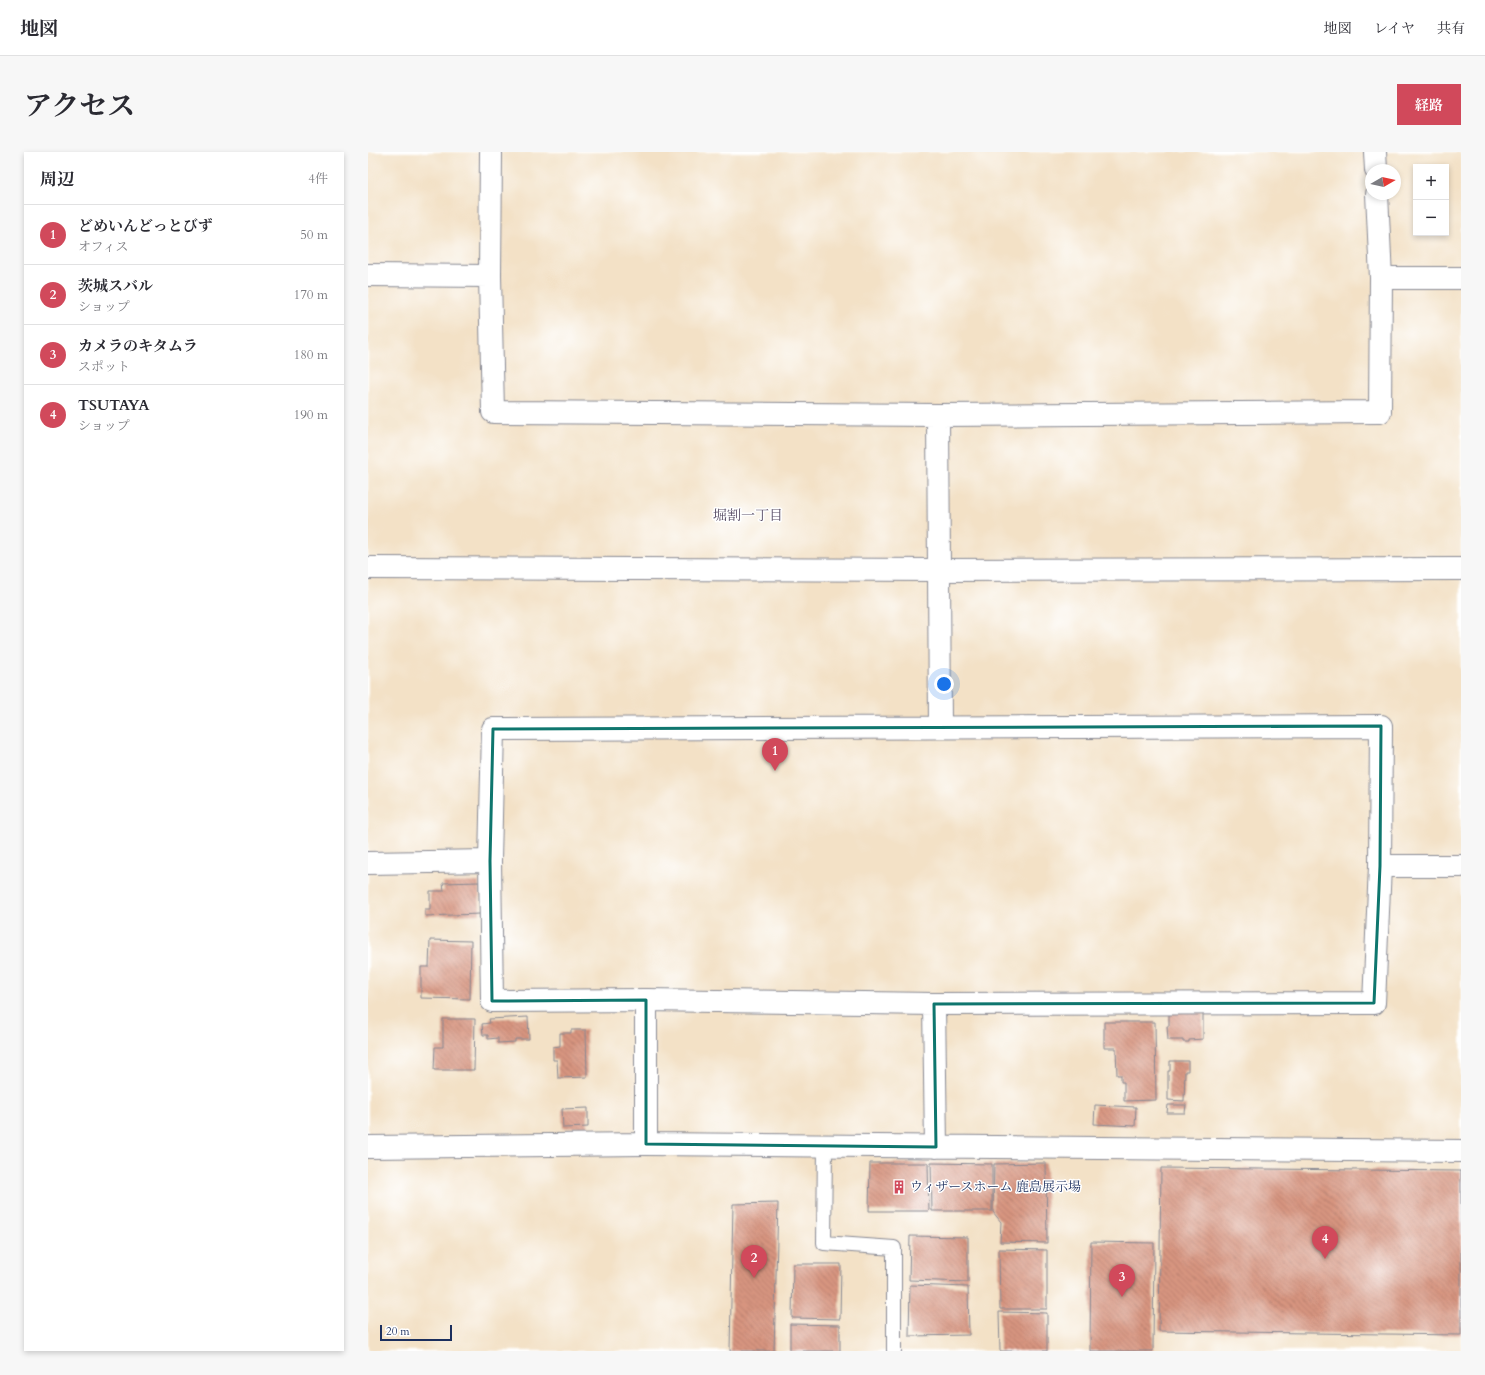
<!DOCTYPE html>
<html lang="ja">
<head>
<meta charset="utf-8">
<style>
	:root { --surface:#fff; --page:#f7f7f7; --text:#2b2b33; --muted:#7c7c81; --line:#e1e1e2; --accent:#d1495b }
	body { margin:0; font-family:Cardo,"Noto Serif JP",serif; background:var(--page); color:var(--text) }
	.controls { position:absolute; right:12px; top:12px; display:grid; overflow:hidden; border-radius:0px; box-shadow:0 2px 6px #0003 }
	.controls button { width:36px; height:36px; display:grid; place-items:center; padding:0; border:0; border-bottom:1px solid var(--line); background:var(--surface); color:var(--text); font:20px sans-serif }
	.compass { position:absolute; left:997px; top:12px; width:36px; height:36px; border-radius:50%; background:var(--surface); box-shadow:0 2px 6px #0003; rotate:81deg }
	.scale { position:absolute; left:12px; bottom:10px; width:72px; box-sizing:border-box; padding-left:4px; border:2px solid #1b2f5e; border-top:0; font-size:11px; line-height:14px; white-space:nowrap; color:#1b2f5e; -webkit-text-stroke:3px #fff; paint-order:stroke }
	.you { position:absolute; left:576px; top:532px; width:14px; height:14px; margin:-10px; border:3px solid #fff; border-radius:50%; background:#1a73e8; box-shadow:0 0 0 6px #1a73e833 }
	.badge { display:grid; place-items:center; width:26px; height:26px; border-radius:50%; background:var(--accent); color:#fff; font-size:13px; font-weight:700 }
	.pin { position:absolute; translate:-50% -33px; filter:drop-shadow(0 1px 2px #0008) }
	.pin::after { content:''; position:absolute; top:21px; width:14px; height:12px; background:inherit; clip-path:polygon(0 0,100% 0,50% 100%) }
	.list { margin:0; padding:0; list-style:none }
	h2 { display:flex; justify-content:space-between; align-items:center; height:52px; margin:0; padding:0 16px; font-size:17px }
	h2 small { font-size:13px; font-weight:400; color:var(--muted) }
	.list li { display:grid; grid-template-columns:26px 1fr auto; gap:12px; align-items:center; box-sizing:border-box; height:60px; padding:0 16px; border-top:1px solid var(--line) }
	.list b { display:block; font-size:15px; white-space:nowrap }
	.list p { margin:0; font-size:13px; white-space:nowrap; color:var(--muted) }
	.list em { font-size:13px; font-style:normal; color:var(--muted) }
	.map { position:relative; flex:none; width:1093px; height:1199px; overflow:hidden; border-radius:0px }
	header { display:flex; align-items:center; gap:24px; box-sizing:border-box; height:56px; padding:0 20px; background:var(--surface); border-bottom:1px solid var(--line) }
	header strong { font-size:19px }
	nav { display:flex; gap:22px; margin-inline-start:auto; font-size:14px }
	.intro { display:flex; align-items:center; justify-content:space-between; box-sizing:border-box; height:96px; padding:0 24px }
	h1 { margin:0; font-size:28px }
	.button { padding:10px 18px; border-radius:0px; background:var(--accent); color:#fff; font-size:14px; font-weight:700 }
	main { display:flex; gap:24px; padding:0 24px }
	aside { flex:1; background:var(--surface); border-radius:0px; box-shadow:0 2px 6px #0003 }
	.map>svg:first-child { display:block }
</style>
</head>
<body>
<header>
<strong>地図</strong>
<nav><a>地図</a><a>レイヤ</a><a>共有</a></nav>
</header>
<div class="intro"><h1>アクセス</h1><a class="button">経路</a></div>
<main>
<aside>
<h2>周辺<small>4件</small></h2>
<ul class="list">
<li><span class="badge">1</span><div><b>どめいんどっとびず</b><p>オフィス</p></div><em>50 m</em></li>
<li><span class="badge">2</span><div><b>茨城スバル</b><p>ショップ</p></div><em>170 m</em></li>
<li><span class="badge">3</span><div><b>カメラのキタムラ</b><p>スポット</p></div><em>180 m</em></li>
<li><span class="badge">4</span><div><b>TSUTAYA</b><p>ショップ</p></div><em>190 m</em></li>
</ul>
</aside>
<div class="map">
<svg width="1093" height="1199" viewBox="0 0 1093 1199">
	<defs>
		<pattern id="building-back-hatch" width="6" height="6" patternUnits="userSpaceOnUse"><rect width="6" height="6" fill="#d7947f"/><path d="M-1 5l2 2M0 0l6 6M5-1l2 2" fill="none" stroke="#ae796b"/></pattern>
	</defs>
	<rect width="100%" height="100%" fill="#fff"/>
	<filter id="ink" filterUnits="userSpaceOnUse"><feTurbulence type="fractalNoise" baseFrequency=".025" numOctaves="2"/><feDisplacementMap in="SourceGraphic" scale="8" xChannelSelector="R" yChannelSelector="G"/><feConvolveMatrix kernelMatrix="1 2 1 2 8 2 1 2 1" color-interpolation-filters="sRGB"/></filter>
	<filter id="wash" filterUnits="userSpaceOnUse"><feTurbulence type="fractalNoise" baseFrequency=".012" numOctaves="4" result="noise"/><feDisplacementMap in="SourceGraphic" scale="16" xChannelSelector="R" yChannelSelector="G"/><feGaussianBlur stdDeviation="0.9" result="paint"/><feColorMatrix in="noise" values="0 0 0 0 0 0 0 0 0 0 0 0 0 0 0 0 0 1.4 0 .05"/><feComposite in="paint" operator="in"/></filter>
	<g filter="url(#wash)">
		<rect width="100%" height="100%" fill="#f3e1c6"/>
		<g id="blocks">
			<path fill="url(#building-back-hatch)" d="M111,730l1,32 -55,2v-7h5v-18h14l-1,-8z
				M62,788l41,1 -1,58 -49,-1v-31h8z
				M801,859l34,1v27l-14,1v2h-6v-2h-15l-1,-14h2z
				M160,865l1,22h-14v3l-17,1v-5l-10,1v-4h-5l-1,-11 8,-1 -1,-4z
				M75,867h32l-1,51h-40l1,-23h8z
				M736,870h51l1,78 -32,1v-19h-3v-7h-4l-1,-27h-12z
				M203,878h15l1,47 -29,1 -1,-18h-4v-13l7,-1v-13h11z
				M802,909h18v10h-3l-1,30 -16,-1v-29h2z
				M727,953l41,2 -1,19 -41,-2z
				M800,953h18l-1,8h-18z
				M220,956v19l-25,1 -1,-19z
				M502,1011h58l1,48h-60z
				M563,1011l61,1v47h-60z
				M678,1011l1,80 -47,-1 1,-20 -8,-10 1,-48z
				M793,1016l300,3v164l-302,-4z
				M410,1051l-4,148h-44l3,-147z
				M542,1084l58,1v45l-59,-2z
				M723,1090l63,1 -1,108h-63z
				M631,1097l48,1v59h-47z
				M425,1112h48l-1,55 -48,-1z
				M542,1133l58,2 1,48 -60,1z
				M631,1160l48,1v38h-47z
				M422,1172l50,1v26h-50z"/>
		</g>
	</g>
	<g filter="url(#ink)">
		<use href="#blocks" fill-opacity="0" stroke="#878892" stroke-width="1"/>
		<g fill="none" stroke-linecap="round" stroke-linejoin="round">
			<g stroke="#878892" stroke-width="16">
				<path id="service" d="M457,994l-1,97 70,5v103"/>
			</g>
			<g stroke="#878892" stroke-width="24">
				<path id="minor" d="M123,0l-1,124 3,136 445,3 442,-3 1,-134 -4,-84
					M1007,0l1,18
					M0,123l122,1
					M1013,126h80
					M570,263l2,312
					M0,416l571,2 522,-1
					M1013,574l-1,140 -6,137 -440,1 -288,-4 -154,1 -2,-140 3,-132z
					M0,711l122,-2
					M1012,714h81
					M278,848v144
					M566,852l2,143
					M0,995l278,-3 815,7"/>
			</g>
			<use href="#service" stroke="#fff" stroke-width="14"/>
			<use href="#minor" stroke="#fff" stroke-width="22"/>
		</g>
	</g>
	<path fill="none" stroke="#0f766e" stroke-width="3" stroke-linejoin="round" d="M1013,574l-1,140 -6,137 -440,1 2,143 -290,-3v-144l-154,1 -2,-140 3,-132z"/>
	<defs>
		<g id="building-bare" transform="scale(1.08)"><path d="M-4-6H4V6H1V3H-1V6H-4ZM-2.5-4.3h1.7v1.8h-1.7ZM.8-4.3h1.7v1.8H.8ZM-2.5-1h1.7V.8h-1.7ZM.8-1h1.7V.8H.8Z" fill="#d1495b" stroke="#fff" stroke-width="2.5" paint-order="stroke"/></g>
	</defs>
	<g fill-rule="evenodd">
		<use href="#building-bare" x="531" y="1035"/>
	</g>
	<g text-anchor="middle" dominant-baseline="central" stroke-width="3" stroke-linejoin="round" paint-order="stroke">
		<g font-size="13" fill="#1b2f5e" stroke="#fff" text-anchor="start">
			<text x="542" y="1035">ウィザースホーム 鹿島展示場</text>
		</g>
		<g font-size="14" fill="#5d526a" stroke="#fff">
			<text x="380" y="363">堀割一丁目</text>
		</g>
	</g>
</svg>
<div class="controls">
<button>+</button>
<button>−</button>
</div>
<svg class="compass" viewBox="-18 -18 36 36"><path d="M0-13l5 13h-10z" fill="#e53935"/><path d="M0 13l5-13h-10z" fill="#7c7c81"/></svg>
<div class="scale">20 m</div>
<div class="you"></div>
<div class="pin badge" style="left:407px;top:619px">1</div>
<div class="pin badge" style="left:386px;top:1126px">2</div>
<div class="pin badge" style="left:754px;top:1145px">3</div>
<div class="pin badge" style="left:957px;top:1107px">4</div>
</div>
</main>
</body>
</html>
